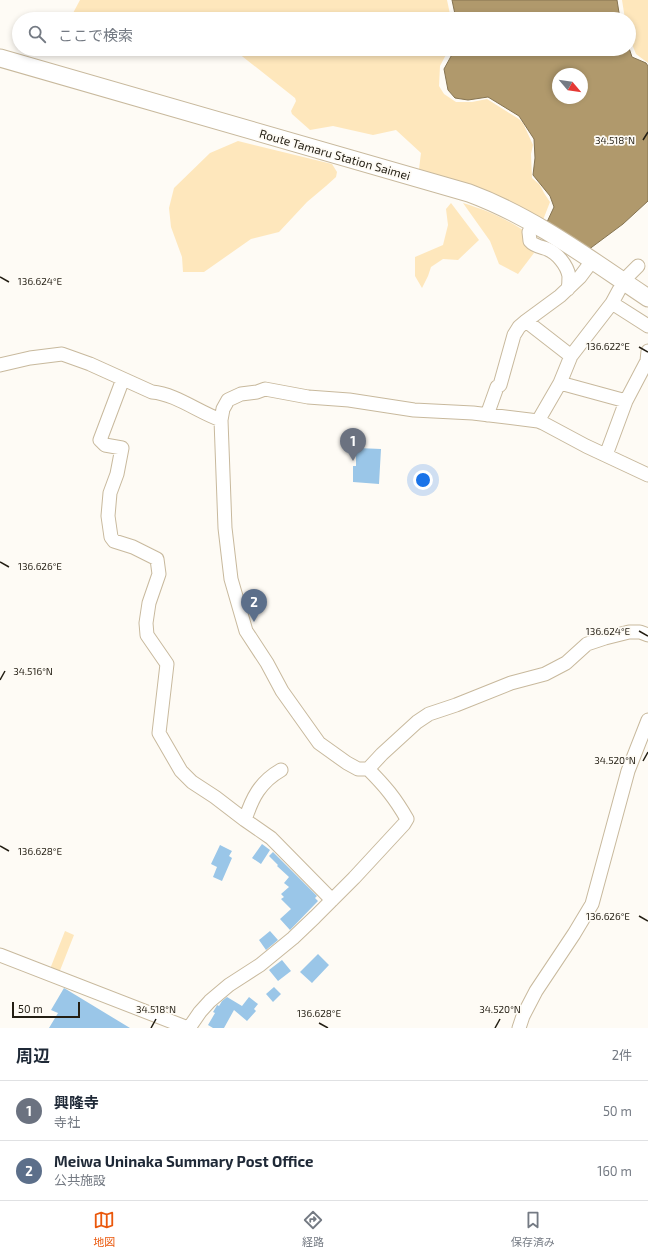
<!DOCTYPE html>
<html lang="ja">
<head>
<meta charset="utf-8">
<style>
	:root { --surface:#fff; --page:#f6f6f7; --text:#1f2937; --muted:#747a83; --line:#e0e1e3; --accent:#ea580c }
	body { margin:0; font-family:"Exo 2","Noto Sans JP",sans-serif; background:var(--page); color:var(--text) }
	.compass { position:absolute; left:552px; top:68px; width:36px; height:36px; border-radius:50%; background:var(--surface); box-shadow:0 2px 6px #0003; rotate:119deg }
	.scale { position:absolute; left:12px; bottom:10px; width:68px; box-sizing:border-box; padding-left:4px; border:2px solid #231e13; border-top:0; font-size:11px; line-height:14px; white-space:nowrap; color:#231e13; -webkit-text-stroke:3px #fefbf5; paint-order:stroke }
	.you { position:absolute; left:423px; top:480px; width:14px; height:14px; margin:-10px; border:3px solid #fff; border-radius:50%; background:#1a73e8; box-shadow:0 0 0 6px #1a73e833 }
	.badge { display:grid; place-items:center; width:26px; height:26px; border-radius:50%; background:var(--accent); color:#fff; font-size:13px; font-weight:700 }
	.pin { position:absolute; translate:-50% -33px; filter:drop-shadow(0 1px 2px #0008) }
	.pin::after { content:''; position:absolute; top:21px; width:14px; height:12px; background:inherit; clip-path:polygon(0 0,100% 0,50% 100%) }
	.list { margin:0; padding:0; list-style:none }
	h2 { display:flex; justify-content:space-between; align-items:center; height:52px; margin:0; padding:0 16px; font-size:17px }
	h2 small { font-size:13px; font-weight:400; color:var(--muted) }
	.list li { display:grid; grid-template-columns:26px 1fr auto; gap:12px; align-items:center; box-sizing:border-box; height:60px; padding:0 16px; border-top:1px solid var(--line) }
	.list b { display:block; font-size:15px; white-space:nowrap }
	.list p { margin:0; font-size:13px; white-space:nowrap; color:var(--muted) }
	.list em { font-size:13px; font-style:normal; color:var(--muted) }
	.icon { flex:none; width:22px; height:22px; fill:none; stroke:currentColor; stroke-width:2; stroke-linecap:round; stroke-linejoin:round }
	.map { position:relative; flex:none; width:648px; height:1028px; overflow:hidden }
	.search { position:absolute; background:var(--surface); box-shadow:0 2px 6px #0003; left:12px; right:12px; top:12px; height:44px; display:flex; align-items:center; gap:10px; box-sizing:border-box; padding:0 14px; border-radius:22px; color:var(--muted); font-size:15px }
	.sheet { height:172px; background:var(--surface) }
	nav { display:flex; justify-content:space-around; align-items:center; box-sizing:border-box; height:56px; border-top:1px solid var(--line); background:var(--surface); font-size:11px; color:var(--muted) }
	nav a { display:grid; justify-items:center; gap:2px }
	nav .on { color:var(--accent) }
	.map>svg:first-child { display:block }
</style>
</head>
<body>
<div class="map">
<svg width="648" height="1028" viewBox="0 0 648 1028">
	<rect width="100%" height="100%" fill="#fefbf5"/>
	<path fill="#fee7bc" d="M80,0h367l4,19h-376l-3,-4z
		M622,0h26v63l-12,-9 -7,-17v-18h-4z
		M233,49h216l-9,17 -1,20 5,8 12,8h16l15,-3 32,20 4,4 10,22 -2,9 1,24 8,7 4,8 6,9 -7,18 -77,-34 -47,-17 2,-16 -25,-23 -23,5 -40,-9 -23,4 -18,-16 -1,-3 5,-10 -1,-3z
		M238,141l94,23 5,8 -1,5 -10,9 -19,16 -28,30 -28,7 -47,33h-21l-1,-15 -11,-30 -2,-19 5,-20 36,-35z
		M451,203l28,37 -21,20 -15,-1 -12,8 -3,9 -6,12 -7,-12v-19l28,-12 5,-20 -2,-16z
		M463,203c23,7 40,14 60,27l2,13 9,10 -16,21 -19,-10 -9,-23z
		M65,931l9,4 -15,38 -9,-4z"/>
	<path fill="#b0996c" stroke="#867451" fill-rule="evenodd" d="M452,0h165l3,19h-164z
		M629,48l3,9 14,6 2,3v135l-25,23 -35,26 -41,-28 7,-15 -4,-11 -17,-21 2,-17 -1,-19 -15,-23 -31,-19 -20,3 -13,-2 -7,-8 -4,-21 11,-20zM558,74h24v24h-24z"/>
	<path fill="#9ac6e8" d="M358,448l23,1 -2,35 -26,-2v-16h3v-13h2z
		M262,844l8,6 -9,14 -9,-6z
		M220,845l12,6 -3,5 3,2 -10,23 -9,-4 4,-10 -6,-3z
		M273,852l44,44 -2,2 3,3 -28,29 -10,-11 11,-10 -10,-10 3,-2 -3,-3 8,-7 -5,-4 5,-6 -12,-11 1,-1 -9,-9z
		M270,931l8,9 -12,10 -7,-10z
		M318,954l11,11 -17,18 -12,-11z
		M282,960l9,11 -13,10 -9,-11z
		M274,987l7,7 -8,8 -7,-8z
		M64,988l66,40h-81l9,-15 -7,-3z
		M227,997l15,9 7,-9 9,7 -4,5 2,2 -9,10 -13,-11 -10,18h-11l-5,-3 7,-12 -2,-1 3,-5 1,-2 2,1 3,-5z"/>
	<g fill="none" stroke-linecap="round" stroke-linejoin="round">
		<g stroke="#c8b99d" stroke-width="15">
			<path id="minor" d="M534,223l-5,9 1,9c4,5 11,6 17,8 10,4 20,16 22,27 0,4 0,8 -1,13
				M628,276l10,-10
				M612,303l7,-13
				M526,321l34,-25 20,-19 12,-16
				M0,365l30,-7 32,-4 28,10 62,28c24,2 46,20 69,28
				M123,379l-23,61 5,5 17,3 -5,26 -7,19 -2,23 3,21 3,4 19,6 24,12 2,15 -10,29 -3,20 1,12 20,29 -8,69 22,38 11,11 23,15 30,23 26,18 61,62
				M560,383l66,18
				M487,415l10,-28 3,-2 14,-50 5,-8 7,-6 45,35
				M538,421l22,-38 11,-27 41,-53 36,23
				M606,455l20,-54 21,-40 1,-10
				M368,769l14,-15 35,-32 12,-8 27,-9 55,-22 34,-9 21,-11 21,-19 18,-6 24,-6h11l8,3
				M245,820c7,-22 15,-38 36,-50
				M0,955l188,73
				M189,1028l11,-16 10,-11 19,-16 31,-20 33,-27 22,-21 39,-39 50,-54 3,-5c-12,-21 -22,-33 -39,-50h-10l-11,-6 -28,-20 -37,-52 -15,-28 -21,-32 -15,-52 -6,-51 -4,-108 2,-11 5,-9 13,-6 16,-2 8,-3 43,8 41,3 65,10 59,3 65,8 5,2 43,23 62,29
				M519,1028l4,-12 13,-25 38,-57 18,-30 36,-133 20,-51"/>
		</g>
		<g stroke="#c8b99d" stroke-width="19">
			<path id="major" d="M0,58l469,135c65,24 122,67 179,105"/>
		</g>
		<use href="#minor" stroke="#fff" stroke-width="13"/>
		<use href="#major" stroke="#fff" stroke-width="17"/>
	</g>
	<path fill="none" stroke="#231e13" stroke-width="1.5" d="M643,140l5,-8M0,277l9,5M639,347l9,5M0,562l9,5M639,631l9,5M0,680l5,-9M643,761l5,-9M0,846l9,5M639,916l9,5M319,1023l9,5M151,1028l5,-9M495,1028l5,-9"/>
	<g text-anchor="middle" dominant-baseline="central" stroke-width="3.5" stroke-linejoin="round" paint-order="stroke">
		<g font-size="12" fill="#231e13" stroke="#fefbf5">
			<text transform="translate(335 154) rotate(16)">Route Tamaru Station Saimei</text>
		</g>
	</g>
	<g font-size="10" text-anchor="middle" fill="#231e13" stroke="#fefbf5" stroke-width="3.5" stroke-linejoin="round" paint-order="stroke">
		<text x="615" y="144">34.518°N</text>
		<text x="40" y="285">136.624°E</text>
		<text x="608" y="350">136.622°E</text>
		<text x="40" y="570">136.626°E</text>
		<text x="608" y="635">136.624°E</text>
		<text x="33" y="675">34.516°N</text>
		<text x="615" y="764">34.520°N</text>
		<text x="40" y="855">136.628°E</text>
		<text x="608" y="920">136.626°E</text>
		<text x="156" y="1013">34.518°N</text>
		<text x="500" y="1013">34.520°N</text>
		<text x="319" y="1017">136.628°E</text>
	</g>
</svg>
<svg class="compass" viewBox="-18 -18 36 36"><path d="M0-13l5 13h-10z" fill="#e53935"/><path d="M0 13l5-13h-10z" fill="#747a83"/></svg>
<div class="scale">50 m</div>
<div class="you"></div>
<div class="pin badge" style="left:353px;top:461px;background:#6b7280">1</div>
<div class="pin badge" style="left:254px;top:622px;background:#5c6f8a">2</div>
<div class="search"><svg class="icon" aria-label="search" viewBox="0 0 24 24"><circle cx="10" cy="10" r="6"/><path d="M15 15l6 6"/></svg>ここで検索</div>
</div>
<section class="sheet">
<h2>周辺<small>2件</small></h2>
<ul class="list">
<li><span class="badge" style="background:#6b7280">1</span><div><b>興隆寺</b><p>寺社</p></div><em>50 m</em></li>
<li><span class="badge" style="background:#5c6f8a">2</span><div><b>Meiwa Uninaka Summary Post Office</b><p>公共施設</p></div><em>160 m</em></li>
</ul>
</section>
<nav>
<a class="on"><svg class="icon" aria-label="map" viewBox="0 0 24 24"><path d="M3 6l6-2 6 2 6-2v14l-6 2-6-2-6 2zM9 4v14M15 6v14"/></svg>地図</a>
<a><svg class="icon" aria-label="directions" viewBox="0 0 24 24"><path d="M12 3l9 9-9 9-9-9zM9 14v-3h6M13 9l2 2-2 2"/></svg>経路</a>
<a><svg class="icon" aria-label="saved" viewBox="0 0 24 24"><path d="M7 4h10v16l-5-4-5 4z"/></svg>保存済み</a>
</nav>
</body>
</html>
